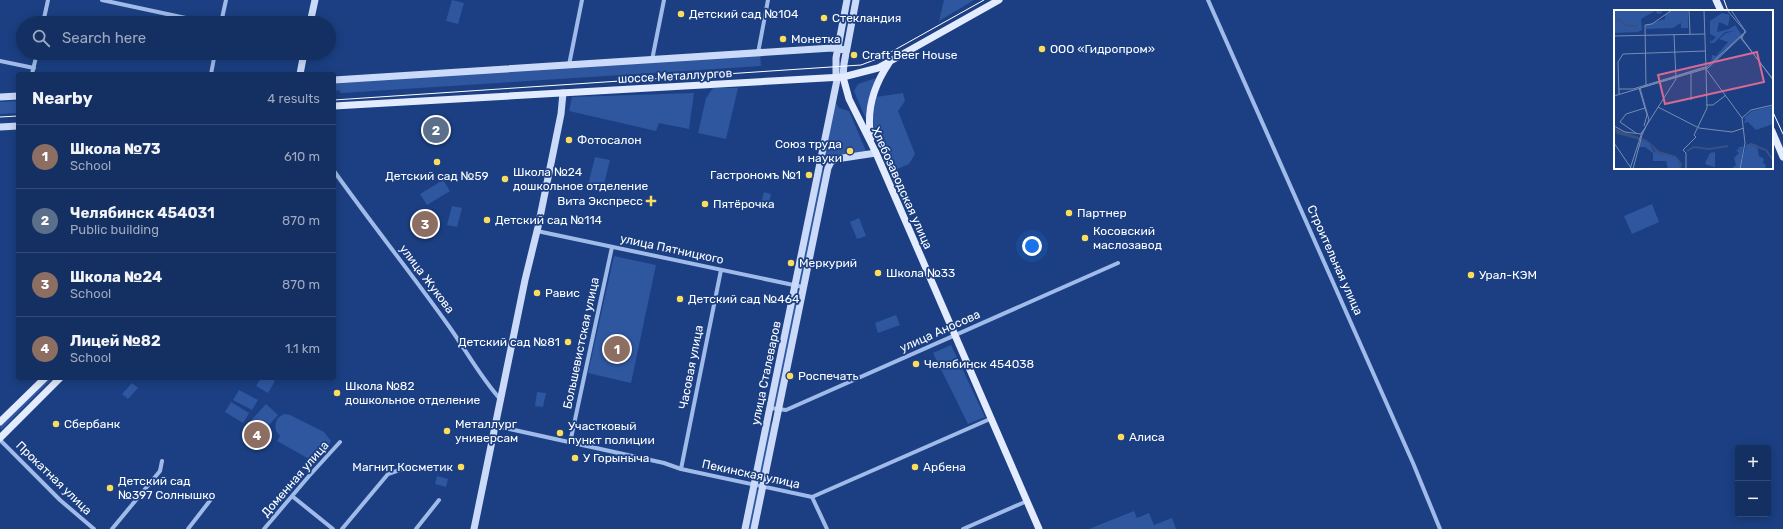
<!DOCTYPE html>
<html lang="en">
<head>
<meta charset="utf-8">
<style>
	:root { --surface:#142f62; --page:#213b6b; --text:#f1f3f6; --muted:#9da9be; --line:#334a77; --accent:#bca0f2 }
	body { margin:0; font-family:Rubik,sans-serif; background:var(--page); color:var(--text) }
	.controls { position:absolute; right:12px; bottom:12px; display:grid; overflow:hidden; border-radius:4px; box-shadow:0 2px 10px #0003 }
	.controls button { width:36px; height:36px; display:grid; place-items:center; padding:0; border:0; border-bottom:1px solid var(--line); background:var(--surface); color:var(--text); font:20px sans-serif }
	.you { position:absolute; left:1032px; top:246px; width:14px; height:14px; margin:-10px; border:3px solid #fff; border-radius:50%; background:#1a73e8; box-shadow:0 0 0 6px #1a73e833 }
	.badge { display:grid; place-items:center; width:26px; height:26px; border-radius:50%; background:var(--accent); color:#fff; font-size:13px; font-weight:700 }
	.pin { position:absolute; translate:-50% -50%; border:2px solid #fff; box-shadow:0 1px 4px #0006 }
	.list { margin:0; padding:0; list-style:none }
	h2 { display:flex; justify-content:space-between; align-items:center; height:52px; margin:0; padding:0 16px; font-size:17px }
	h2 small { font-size:13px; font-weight:400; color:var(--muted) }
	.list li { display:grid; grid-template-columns:26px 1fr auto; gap:12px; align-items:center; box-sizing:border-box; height:64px; padding:0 16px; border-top:1px solid var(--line) }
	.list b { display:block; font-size:15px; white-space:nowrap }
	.list p { margin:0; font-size:13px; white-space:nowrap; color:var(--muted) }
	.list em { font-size:13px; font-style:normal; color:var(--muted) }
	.icon { flex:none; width:22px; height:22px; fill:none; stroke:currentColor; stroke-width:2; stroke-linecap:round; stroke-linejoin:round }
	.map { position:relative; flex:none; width:1783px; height:529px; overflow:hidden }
	.search { position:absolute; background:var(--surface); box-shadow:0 2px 10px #0003; left:16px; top:16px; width:320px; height:44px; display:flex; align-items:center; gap:10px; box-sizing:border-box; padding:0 14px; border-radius:22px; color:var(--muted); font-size:15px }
	.panel { position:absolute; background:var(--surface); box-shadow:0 2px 10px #0003; left:16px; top:72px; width:320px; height:308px; border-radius:4px }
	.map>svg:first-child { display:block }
</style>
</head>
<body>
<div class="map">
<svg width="1783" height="529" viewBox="0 0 1783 529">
	<rect width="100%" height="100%" fill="#1b3f82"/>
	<path fill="#2e57a0" d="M452,0l12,3 -6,21 -12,-3z
		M944,0h30l-35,21z
		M760,54l1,12 -420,27 -2,-3 -5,1v-9z
		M876,78l-10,34 1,10 -13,-31 4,-7z
		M713,88h25l-12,51 -28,-6 8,-35z
		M694,93l-5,36 -30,-6 -3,8 -87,-20 3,-14z
		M903,93l2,8 -7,10 17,43 -6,10 -14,6c-7,-15 -20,-34 -22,-50 0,-8 2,-15 3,-23z
		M18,101v12l-18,1v-12z
		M835,102l4,6 10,3 17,40 -31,5 -7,3 -1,5 -5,-2z
		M595,157l15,3 -8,32 -15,-3z
		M822,170h3l-23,113 -5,1z
		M443,180l7,11 -23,14 -7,-11z
		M764,192l7,2 -3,14 -8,-1z
		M1652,204l7,18 -27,12 -8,-18z
		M452,206l10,2 -5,19 -10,-2z
		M859,218l7,18 -9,3 -7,-17z
		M614,256l42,9 -25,118 -43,-10z
		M796,290l4,1 -24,116 -5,-1z
		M896,315l4,10 -22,8 -3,-10z
		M951,345l34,72 -17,7 -35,-71z
		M49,378h4l-52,52 -1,-3z
		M261,378h9l5,3 -7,12 -12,-7z
		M132,383l6,5 -10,11 -6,-5z
		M239,390l19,10 -6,10 -19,-10z
		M537,392l9,1 -3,14 -8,-1z
		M231,402l18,11 -6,10 -18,-11z
		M266,404l12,11 -19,21 -12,-11z
		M285,414l5,1 34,17 7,9 -4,10 -6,3 -8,-1 -4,6 -32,-18 3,-5 -4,-5c-2,-8 1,-15 9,-17z
		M769,423l5,1 -14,59 -3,-1z
		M437,476l11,3 -2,8 -11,-3z
		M754,489l6,1 -8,39h-6z
		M1134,511l3,7 12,-5 5,12 18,-7 4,11h-87z"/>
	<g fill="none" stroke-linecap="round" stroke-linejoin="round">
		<path stroke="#a0bbea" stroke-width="4" d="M102,0l107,23
			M1208,0l205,463 27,66
			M43,23l5,-23
			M221,23l5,-23
			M758,53l10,-53
			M652,60l12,-60
			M0,61l34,7
			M569,65l13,-65
			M32,74l5,-21
			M211,74l4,-21
			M334,171c37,52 77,102 114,154 18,25 32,52 53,75
			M537,231l266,56
			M770,408l16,2 332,-147
			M496,426l168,37 17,6 131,28 178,-78
			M0,440l60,60 34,29
			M570,443l42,-196
			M681,469l40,-199
			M292,496l41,33
			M812,497l15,32
			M112,529l48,-58 2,-10
			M188,529l24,-31
			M264,529l45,-53 31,-34
			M342,529l46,-55 17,-6
			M416,529l23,-29
			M963,529l64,-28"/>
		<path stroke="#cbdaf8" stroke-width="7" d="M310,23l5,-23
			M300,74l4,-21
			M843,77l1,-13 12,-64
			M836,78v-20l11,-58
			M334,80l498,-32 14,2
			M0,97l18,-1
			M0,127l18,-1
			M474,529l51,-249 13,-53 23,-113 2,-21
			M745,529l92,-449
			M754,529l74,-361 3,-6 5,-3 40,-6"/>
		<path stroke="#e3ebfe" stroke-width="7" d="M1716,0l5,11
			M843,77l6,22 27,54 163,376
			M334,106l509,-29 35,-9 121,-68
			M1772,131l11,26
			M871,138c-5,-27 3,-53 18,-75
			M0,422l45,-44
			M0,438l60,-60"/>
		<path stroke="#fff" stroke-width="1" d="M1724,0l4,11
			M334,100l527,-35 21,-8 102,-57
			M1772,110l11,24
			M0,117l18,-1"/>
	</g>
	<g fill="#fcdc5c" stroke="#1b3f82" stroke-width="1.5">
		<circle cx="681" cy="14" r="4"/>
		<circle cx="824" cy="18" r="4"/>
		<circle cx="783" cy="39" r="4"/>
		<circle cx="1042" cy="49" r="4"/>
		<circle cx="854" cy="55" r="4"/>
		<circle cx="569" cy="140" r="4"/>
		<circle cx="850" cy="151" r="4"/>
		<circle cx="437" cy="162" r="4"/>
		<circle cx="809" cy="175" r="4"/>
		<circle cx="505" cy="179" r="4"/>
		<path d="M649 195h4v4h4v4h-4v4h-4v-4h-4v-4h4z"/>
		<circle cx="705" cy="204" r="4"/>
		<circle cx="1069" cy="213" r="4"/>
		<circle cx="487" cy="220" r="4"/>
		<circle cx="1085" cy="238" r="4"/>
		<circle cx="791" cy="263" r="4"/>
		<circle cx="878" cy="273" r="4"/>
		<circle cx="1471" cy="275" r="4"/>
		<circle cx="537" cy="293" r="4"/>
		<circle cx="680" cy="299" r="4"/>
		<circle cx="568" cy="342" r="4"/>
		<circle cx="916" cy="364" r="4"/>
		<circle cx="790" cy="376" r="4"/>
		<circle cx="337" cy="393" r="4"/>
		<circle cx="56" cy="424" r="4"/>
		<circle cx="447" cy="431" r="4"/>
		<circle cx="560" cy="433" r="4"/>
		<circle cx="1121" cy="437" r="4"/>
		<circle cx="575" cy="458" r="4"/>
		<circle cx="461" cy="467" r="4"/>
		<circle cx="915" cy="467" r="4"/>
		<circle cx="110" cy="488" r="4"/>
	</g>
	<g text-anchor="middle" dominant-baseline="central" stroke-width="3.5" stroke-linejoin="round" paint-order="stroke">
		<g font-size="12" fill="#fff" stroke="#1b3f82" text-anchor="start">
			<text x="689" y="14">Детский сад №104</text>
			<text x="832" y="18">Стекландия</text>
			<text x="791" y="39">Монетка</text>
			<text x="1050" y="49">ООО «Гидропром»</text>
			<text x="862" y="55">Craft Beer House</text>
			<text x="577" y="140">Фотосалон</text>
			<text x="842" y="144" text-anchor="end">Союз труда<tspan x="842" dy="14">и науки</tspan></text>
			<text x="513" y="172">Школа №24<tspan x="513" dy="14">дошкольное отделение</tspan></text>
			<text x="801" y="175" text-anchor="end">Гастрономъ №1</text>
			<text x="437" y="176" text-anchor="middle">Детский сад №59</text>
			<text x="643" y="201" text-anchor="end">Вита Экспресс</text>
			<text x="713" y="204">Пятёрочка</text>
			<text x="1077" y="213">Партнер</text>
			<text x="495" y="220">Детский сад №114</text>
			<text x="1093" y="231">Косовский<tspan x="1093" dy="14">маслозавод</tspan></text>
			<text x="799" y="263">Меркурий</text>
			<text x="886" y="273">Школа №33</text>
			<text x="1479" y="275">Урал-КЭМ</text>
			<text x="545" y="293">Равис</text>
			<text x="688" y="299">Детский сад №464</text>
			<text x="560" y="342" text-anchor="end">Детский сад №81</text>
			<text x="924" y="364">Челябинск 454038</text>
			<text x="798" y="376">Роспечать</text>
			<text x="345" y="386">Школа №82<tspan x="345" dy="14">дошкольное отделение</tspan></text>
			<text x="64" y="424">Сбербанк</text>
			<text x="455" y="424">Металлург<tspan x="455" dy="14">универсам</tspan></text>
			<text x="568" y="426">Участковый<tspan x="568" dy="14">пункт полиции</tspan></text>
			<text x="1129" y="437">Алиса</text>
			<text x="583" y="458">У Горыныча</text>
			<text x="453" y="467" text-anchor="end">Магнит Косметик</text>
			<text x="923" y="467">Арбена</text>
			<text x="118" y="481">Детский сад<tspan x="118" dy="14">№397 Солнышко</tspan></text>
		</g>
		<g font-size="12" fill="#fff" stroke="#1b3f82">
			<text transform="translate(675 76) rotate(-3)">шоссе Металлургов</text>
			<text transform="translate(902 188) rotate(66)">Хлебозаводская улица</text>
			<text transform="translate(672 249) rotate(12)">улица Пятницкого</text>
			<text transform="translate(1335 260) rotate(66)">Строительная улица</text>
			<text transform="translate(427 279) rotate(53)">улица Жукова</text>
			<text transform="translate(940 331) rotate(-24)">улица Аносова</text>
			<text transform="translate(581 343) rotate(-78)">Большевистская улица</text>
			<text transform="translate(691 367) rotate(-79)">Часовая улица</text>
			<text transform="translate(766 373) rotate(-78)">улица Сталеваров</text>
			<text transform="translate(751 474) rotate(12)">Пекинская улица</text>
			<text transform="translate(54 478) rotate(44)">Прокатная улица</text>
			<text transform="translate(295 479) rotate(-49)">Доменная улица</text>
		</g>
	</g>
	<g transform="translate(1614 10)">
		<rect width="159" height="159" fill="#1b3f82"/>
		<path d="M0,0h48v3l-4,1 -3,-3 -14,8 1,11 -4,2 -24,1zM58,0h16v18h-7v-5l-8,5 -27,1v-4l19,-6v-4zM108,3l8,2 -2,11 -9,-4 -2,10 12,-3 6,-4 6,9 4,-2 -34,32 1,-9 4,1 12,-14 -9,-3 7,-6 9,-2 -10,1 -11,11h-4v-5l1,4 5,-5 -6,-3v-13zM159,96v18l-17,6 -9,-9v2l-4,-1 3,-2 -2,-2 8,-7zM27,129l8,4 5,9 22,5 5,6 -1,6h-12l-2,-8h-13v-8l-8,-6h-5l-2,3zM137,133l6,2 2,11 5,3 -1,4 3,2 -1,4h-25l6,-24zM129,136l-3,23h-9l5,-4 -2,-7 5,-5 -3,-3 5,-1 -4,-1zM101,142v15l-8,-2 -2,-2 5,-10z" fill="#2e57a0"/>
		<path d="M0,118l33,12 12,11 17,5 6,8 -1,5 -5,-12 -19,-3 -9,-12 -31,-8z" fill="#375183"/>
		<path fill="none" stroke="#375183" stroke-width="2" d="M0,7l14,9h10M136,134l16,6 7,10M73,141l7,-4 15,2 19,-3"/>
		<path fill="none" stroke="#768cb4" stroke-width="1" d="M75,0l1,24M90,0l2,59 36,49 3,25 -5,26M113,0l18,21 -3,7M0,26l91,-2M126,27l33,42M127,27l32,43M77,63v27M32,76l-1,-61 7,-1 20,-14M25,78l8,27 -3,11M5,79h14l72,-22M5,84l-1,-32 5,-8 82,-3M0,86l94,-28 38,-36 -15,-22M92,95h7l13,-10M44,97l41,21 33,4 12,-4M128,108l9,-8 22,-5M0,116l11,6 16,2M22,123l-16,-11 6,-8 19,-6M27,124l35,-55 -2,-44M0,133l17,25M16,159l12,-37M19,159l9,-34 7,-15 -9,-32 67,-21 36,-33M72,159v-16l-3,-3 13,-13 -2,-2 13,-27 -1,-39"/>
		<path fill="#d76994" fill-opacity="0.15" stroke="#d76994" stroke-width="2" d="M143,42l7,30 -99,22 -7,-29z"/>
		<rect width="159" height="159" fill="none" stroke="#fff" stroke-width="2"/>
	</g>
</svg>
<div class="controls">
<button>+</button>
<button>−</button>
</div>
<div class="you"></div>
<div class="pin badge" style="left:617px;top:349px;background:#8d6e63">1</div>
<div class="pin badge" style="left:436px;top:130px;background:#5c6f8a">2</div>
<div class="pin badge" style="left:425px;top:224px;background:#8d6e63">3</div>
<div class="pin badge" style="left:257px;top:435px;background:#8d6e63">4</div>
<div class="search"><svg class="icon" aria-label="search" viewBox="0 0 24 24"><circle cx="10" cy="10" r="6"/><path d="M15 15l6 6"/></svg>Search here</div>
<section class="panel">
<h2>Nearby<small>4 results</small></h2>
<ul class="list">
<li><span class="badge" style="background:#8d6e63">1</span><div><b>Школа №73</b><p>School</p></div><em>610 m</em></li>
<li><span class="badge" style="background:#5c6f8a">2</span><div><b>Челябинск 454031</b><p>Public building</p></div><em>870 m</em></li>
<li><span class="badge" style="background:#8d6e63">3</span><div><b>Школа №24</b><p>School</p></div><em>870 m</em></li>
<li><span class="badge" style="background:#8d6e63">4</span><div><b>Лицей №82</b><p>School</p></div><em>1.1 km</em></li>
</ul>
</section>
</div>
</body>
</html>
